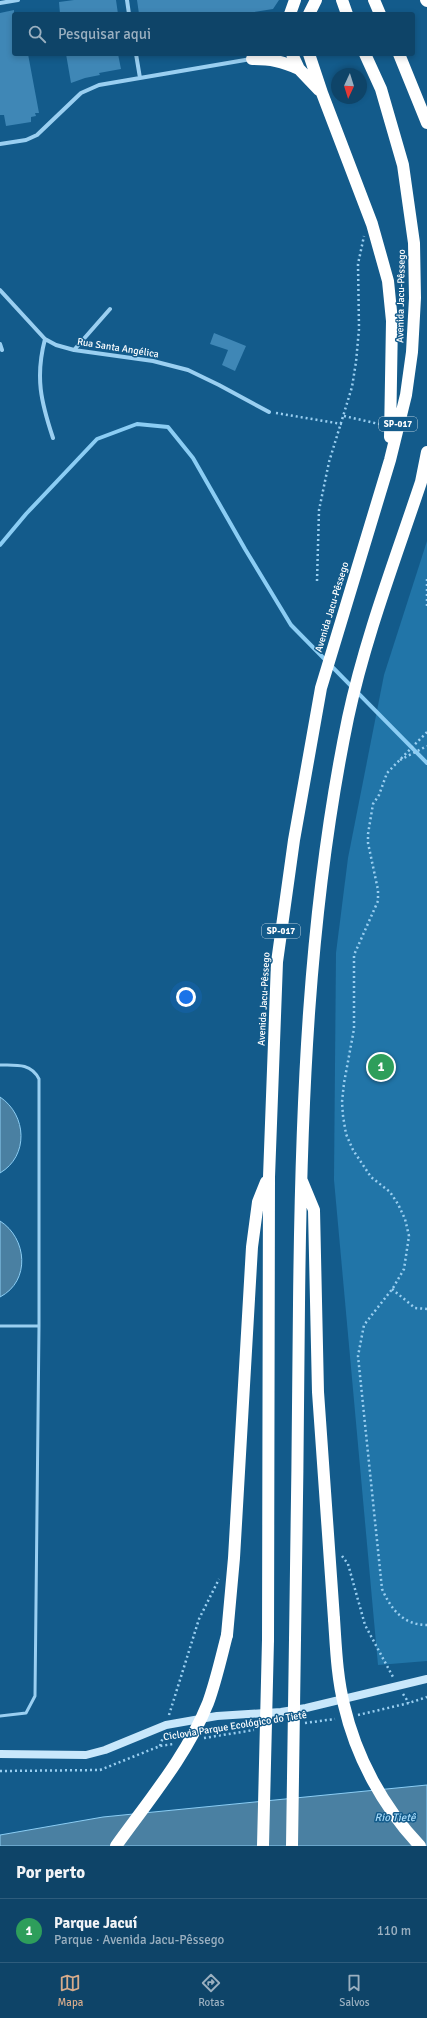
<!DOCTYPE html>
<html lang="pt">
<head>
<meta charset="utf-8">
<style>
	:root { --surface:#0e4468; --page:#174b6e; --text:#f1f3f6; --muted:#9bb0c0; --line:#2e5c7c; --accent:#d6ab8b }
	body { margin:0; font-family:Signika,sans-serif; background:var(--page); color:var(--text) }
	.compass { position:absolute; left:331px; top:68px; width:36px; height:36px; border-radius:50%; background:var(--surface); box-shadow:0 2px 6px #0003; rotate:184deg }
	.you { position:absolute; left:186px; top:997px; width:14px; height:14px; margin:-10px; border:3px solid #fff; border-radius:50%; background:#1a73e8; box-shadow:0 0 0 6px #1a73e833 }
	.badge { display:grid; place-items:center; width:26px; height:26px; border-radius:50%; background:var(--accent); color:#fff; font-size:13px; font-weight:700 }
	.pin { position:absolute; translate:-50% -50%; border:2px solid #fff; box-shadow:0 1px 4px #0006 }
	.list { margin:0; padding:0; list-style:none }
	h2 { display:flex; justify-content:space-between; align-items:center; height:52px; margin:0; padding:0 16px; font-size:17px }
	h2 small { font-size:13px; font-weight:400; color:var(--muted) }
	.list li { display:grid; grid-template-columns:26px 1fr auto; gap:12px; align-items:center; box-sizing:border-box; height:64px; padding:0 16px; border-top:1px solid var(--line) }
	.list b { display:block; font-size:15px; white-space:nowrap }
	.list p { margin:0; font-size:13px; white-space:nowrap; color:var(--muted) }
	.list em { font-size:13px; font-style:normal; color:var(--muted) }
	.icon { flex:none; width:22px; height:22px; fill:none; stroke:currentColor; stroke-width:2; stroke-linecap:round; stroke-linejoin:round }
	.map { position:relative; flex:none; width:427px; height:1846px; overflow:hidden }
	.search { position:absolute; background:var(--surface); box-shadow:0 2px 6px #0003; left:12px; right:12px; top:12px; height:44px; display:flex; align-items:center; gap:10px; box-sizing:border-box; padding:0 14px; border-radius:4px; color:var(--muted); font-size:15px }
	.sheet { height:116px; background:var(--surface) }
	nav { display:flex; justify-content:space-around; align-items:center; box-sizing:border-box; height:56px; border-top:1px solid var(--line); background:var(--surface); font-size:11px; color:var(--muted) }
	nav a { display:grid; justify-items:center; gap:2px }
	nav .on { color:var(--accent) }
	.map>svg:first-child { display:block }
</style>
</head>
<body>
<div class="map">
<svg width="427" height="1846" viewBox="0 0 427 1846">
	<rect width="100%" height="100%" fill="#135b8b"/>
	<path fill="#2175a8" d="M427,541v1120l-49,4 -44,-485 2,-227 12,-95 36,-183z"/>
	<path fill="#4a80a2" stroke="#8bcdf4" d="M0,1097c27,18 29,59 0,76z
		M0,1221c27,17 31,60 0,76z
		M427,1785v61h-427v-11l103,-18z"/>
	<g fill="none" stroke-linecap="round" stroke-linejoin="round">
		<path stroke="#8bcdf4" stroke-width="4" d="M0,545l26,-31 71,-75 40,-15 31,3 25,31 52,91 46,76 136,138"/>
	</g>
	<path fill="#3f87b6" d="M74,0h42l2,14h-58l-1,-12z
		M137,0h142l-6,9 -31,5h-103z
		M14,10v44h14l11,59h-4l1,3 -5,1v5l-25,4 -2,-11h-4v-102z
		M66,54h52l3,15 -22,4 1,2 -15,3 -14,5z
		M214,333l32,13 -11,25 -13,-6 6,-15 -18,-6z"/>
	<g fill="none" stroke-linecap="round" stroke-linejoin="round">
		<path stroke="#9acff1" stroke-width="2.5" stroke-dasharray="2 3" stroke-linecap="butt" d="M276,413l66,11
			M344,416l35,8
			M427,579v29
			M317,581l2,-71 10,-48 23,-75 4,-25 3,-33 -1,-65 6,-28
			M427,732l-40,41 -8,22 -6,9 -5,30v9l10,47v11l-24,54v74l-10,54 -2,19 1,14 3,18 7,16 18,27 19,15 8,12 7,15 4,17 -5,33 -11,19 -29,37 -6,31 24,233c9,20 21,36 45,36
			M400,760l27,-14
			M392,1289l23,19 12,1
			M342,1556l6,8 17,61 28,52
			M403,1694l6,9
			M169,1715l30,-96 20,-40
			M358,1715l51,-12 18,-6
			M305,1723l30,-4
			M204,1738l50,-8
			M160,1746l3,-9
			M0,1771l100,-1 60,-24 13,-2"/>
		<path stroke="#9acff1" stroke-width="3" d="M0,1065c16,0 31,-2 39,14v247l-4,370 -9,17 -26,3
			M0,1326h39"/>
		<path stroke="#9acff1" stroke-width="4" d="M127,0l2,14
			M0,3l18,-3
			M136,54l4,24
			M0,144l26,-4 11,-5 44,-42 18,-8 152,-26
			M0,290l45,49 11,6 18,5 79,11 35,9 31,15 50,27
			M45,339c-10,38 -4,63 8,99
			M0,344l2,6
			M74,350l36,-41"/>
		<path stroke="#c8e7fb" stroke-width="8" d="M0,1754l86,1 19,-5 61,-25 51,-9 64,-4 25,-4 121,-29"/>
		<path stroke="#fff" stroke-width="12" d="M342,0l5,14
			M374,0l6,14
			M426,0l1,1
			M290,14l5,-14
			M309,14l7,-14
			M292,54l7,15 20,21
			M309,54l13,39 50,131 16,57 4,40 -2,116
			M399,54l28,69
			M252,59c18,0 30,2 47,10
			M302,1181l12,29 4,182 16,227
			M227,1635l7,-77 18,-311 6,-45 8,-20
			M295,1639c2,-112 3,-223 4,-335 2,-196 9,-393 49,-586 17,-80 47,-158 73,-236l6,-30
			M268,1640l1,-463 8,-215 17,-122 27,-152 69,-228 16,-65 6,-43 3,-54 -1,-55 -11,-78 -22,-76 -16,-35"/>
		<path stroke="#fff" stroke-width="12" d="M334,1619c2,29 3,58 10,86 12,52 39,102 76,141
			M116,1846c33,-46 71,-91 92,-143 8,-22 13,-45 19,-68
			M263,1846l5,-206
			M292,1846l3,-207"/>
	</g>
	<g text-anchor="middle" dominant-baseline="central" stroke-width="3" stroke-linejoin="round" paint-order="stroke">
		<g fill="#135b8b" stroke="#b8cedc" stroke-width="1">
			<rect x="379" y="417" width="38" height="14" rx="3"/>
			<rect x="262" y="924" width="38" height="14" rx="3"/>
		</g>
		<g font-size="9" font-weight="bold" fill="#fff">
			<text x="398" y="424">SP-017</text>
			<text x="281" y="931">SP-017</text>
		</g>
		<g font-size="10" fill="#fff" stroke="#135b8b">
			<text transform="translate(401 296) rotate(-89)">Avenida Jacu-Pêssego</text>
			<text transform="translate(118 348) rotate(9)">Rua Santa Angélica</text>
			<text transform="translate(332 607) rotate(-73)">Avenida Jacu-Pêssego</text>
			<text transform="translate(264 999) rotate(-87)">Avenida Jacu-Pêssego</text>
			<text transform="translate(235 1726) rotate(-9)">Ciclovia Parque Ecológico do Tietê</text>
		</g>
		<g font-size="11" font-style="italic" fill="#a5d9f8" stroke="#135b8b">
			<text x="395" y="1817">Rio Tietê</text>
		</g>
	</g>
</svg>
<svg class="compass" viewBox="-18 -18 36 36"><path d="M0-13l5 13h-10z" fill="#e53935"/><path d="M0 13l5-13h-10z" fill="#9bb0c0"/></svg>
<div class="you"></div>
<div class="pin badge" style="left:381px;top:1067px;background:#2e9e5b">1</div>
<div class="search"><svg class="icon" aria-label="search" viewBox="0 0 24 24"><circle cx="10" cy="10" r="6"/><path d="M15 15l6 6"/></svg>Pesquisar aqui</div>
</div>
<section class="sheet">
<h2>Por perto<small></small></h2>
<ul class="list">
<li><span class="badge" style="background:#2e9e5b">1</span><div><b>Parque Jacuí</b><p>Parque · Avenida Jacu-Pêssego</p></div><em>110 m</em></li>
</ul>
</section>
<nav>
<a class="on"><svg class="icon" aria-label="map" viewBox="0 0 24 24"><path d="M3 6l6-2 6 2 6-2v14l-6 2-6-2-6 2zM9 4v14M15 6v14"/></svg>Mapa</a>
<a><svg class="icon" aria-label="directions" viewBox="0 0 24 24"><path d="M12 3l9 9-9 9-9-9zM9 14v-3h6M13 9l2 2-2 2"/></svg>Rotas</a>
<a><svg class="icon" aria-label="saved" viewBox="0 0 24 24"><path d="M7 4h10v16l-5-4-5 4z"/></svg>Salvos</a>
</nav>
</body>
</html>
